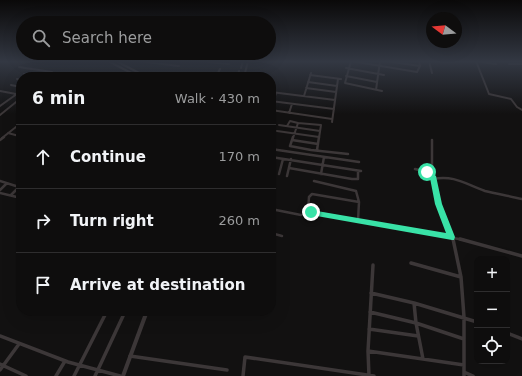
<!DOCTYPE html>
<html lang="en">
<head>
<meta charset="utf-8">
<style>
	:root { --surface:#0e0d0d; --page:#171616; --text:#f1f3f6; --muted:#9b9c9d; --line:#2e2d2e }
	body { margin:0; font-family:"DejaVu Sans",sans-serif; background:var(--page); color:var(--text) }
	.controls { position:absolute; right:12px; bottom:12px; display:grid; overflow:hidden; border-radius:8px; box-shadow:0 4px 16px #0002 }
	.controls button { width:36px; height:36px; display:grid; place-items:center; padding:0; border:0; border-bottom:1px solid var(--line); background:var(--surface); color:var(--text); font:20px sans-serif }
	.compass { position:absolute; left:426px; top:12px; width:36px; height:36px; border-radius:50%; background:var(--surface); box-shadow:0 4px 16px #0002; rotate:286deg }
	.stop { position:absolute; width:12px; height:12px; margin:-9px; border:3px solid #39e2a7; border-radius:50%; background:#fff }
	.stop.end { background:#39e2a7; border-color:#fff; box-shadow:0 1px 4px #0008 }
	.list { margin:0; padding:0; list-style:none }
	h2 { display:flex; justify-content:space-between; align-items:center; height:52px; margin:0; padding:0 16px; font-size:17px }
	h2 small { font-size:13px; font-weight:400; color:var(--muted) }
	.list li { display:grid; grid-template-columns:26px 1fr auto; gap:12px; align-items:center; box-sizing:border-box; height:64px; padding:0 16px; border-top:1px solid var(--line) }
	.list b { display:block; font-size:15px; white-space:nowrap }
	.list em { font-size:13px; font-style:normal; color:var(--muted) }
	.icon { flex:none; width:22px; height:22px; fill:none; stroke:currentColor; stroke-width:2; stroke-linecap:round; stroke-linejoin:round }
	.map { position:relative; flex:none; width:522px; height:376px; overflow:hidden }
	.search { position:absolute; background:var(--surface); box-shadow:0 4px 16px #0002; left:16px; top:16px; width:260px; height:44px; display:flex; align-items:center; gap:10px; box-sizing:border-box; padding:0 14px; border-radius:22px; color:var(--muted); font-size:15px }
	.panel { position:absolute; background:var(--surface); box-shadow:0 4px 16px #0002; left:16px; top:72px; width:260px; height:244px; border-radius:16px }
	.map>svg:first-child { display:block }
</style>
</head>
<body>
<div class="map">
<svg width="522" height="376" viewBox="0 0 522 376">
	<rect width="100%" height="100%" fill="#121111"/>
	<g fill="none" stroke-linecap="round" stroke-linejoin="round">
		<path stroke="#3c3738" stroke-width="2" d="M139,61l40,5
			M200,61l29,3
			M386,61l34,5
			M429,61l3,12
			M476,61l13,33 22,5 6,8 5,3
			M476,61l20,3
			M509,64h13
			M19,67l33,5 -6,5
			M241,68l2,-7
			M346,68l38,7
			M24,74l21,3
			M310,75l31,4
			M346,76l31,6
			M216,77l4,-8
			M237,77l2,-6
			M17,79l4,1
			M308,82l29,4
			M11,85l10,2
			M306,88l30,4
			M376,90l4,-29
			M0,91l16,3
			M382,91l-37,-8 6,-22 66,11 3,-6 -1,-5
			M271,92l64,8
			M304,96l7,-23
			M271,101l63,8
			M0,106l21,-15
			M271,108l5,-15
			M271,110l61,9
			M289,113l3,-9
			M0,115l21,-17
			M332,122l6,-43
			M279,125l41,6
			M287,126l3,-5 8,2
			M277,131l42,6
			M8,133l11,3
			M2,138l19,-15
			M293,138l5,-15 23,2 -2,13"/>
		<path stroke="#3c3738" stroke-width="2.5" d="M293,137l-3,9 21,4 37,4
			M0,140l4,-3
			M292,140l26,4
			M271,149l88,13
			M317,150l2,-13
			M271,157l90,14
			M289,168l63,11h6v-8
			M415,169l12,3 6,4 5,28 15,36
			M430,173l2,-5v-28
			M279,174l4,-15
			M321,174l3,-17
			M287,176l4,-17
			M433,179c22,-4 32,5 52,12 12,3 25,5 37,8
			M0,181l19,6 -8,8
			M314,181l42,10 3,11 -1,19
			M0,190l6,-6
			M0,193l21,5
			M359,202l-47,-8 -3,3 -1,14 156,29
			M271,209l30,6
			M18,216l3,-3
			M271,233l11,3"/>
		<path stroke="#3c3738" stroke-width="3.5" d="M453,239l8,38 3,40v59
			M460,239l62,17
			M411,263l50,14
			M371,293l43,10
			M370,312l46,11 -2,-20 63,19
			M369,329l49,7
			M507,333l15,6
			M0,336l68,26 52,14
			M368,351l96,14
			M130,356l97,14
			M423,359l-7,-36 48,16
			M0,364l26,12
			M0,370l19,-26
			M464,372l9,4
			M56,376l9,-15
			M74,376l33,-65
			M95,376l28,-60
			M243,376l2,-19 129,19
			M369,376l-1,-25 5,-86"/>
		<path stroke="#3c3738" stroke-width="2" d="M108,61l31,16
			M116,61l31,16
			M244,77l4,-16"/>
		<path stroke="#3c3738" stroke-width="4" d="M123,376l24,-65"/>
	</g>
	<linearGradient id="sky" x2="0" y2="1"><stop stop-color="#0a0909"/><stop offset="0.54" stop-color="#333843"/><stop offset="1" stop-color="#333843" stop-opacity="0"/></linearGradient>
	<rect width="522" height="114" fill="url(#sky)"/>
	<path fill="#39e2a7" d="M427,169l9,7 6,28 13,33 -1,3h-2l-141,-25 -4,-3 4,-2 135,23 -11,-29 -5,-26 -6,-6z"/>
</svg>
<div class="controls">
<button>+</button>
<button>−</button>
<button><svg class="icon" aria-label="locate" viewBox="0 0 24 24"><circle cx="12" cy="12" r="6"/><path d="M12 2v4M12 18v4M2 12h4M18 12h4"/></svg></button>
</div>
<svg class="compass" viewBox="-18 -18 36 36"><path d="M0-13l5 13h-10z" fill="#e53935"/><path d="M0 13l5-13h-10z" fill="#9b9c9d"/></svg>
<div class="stop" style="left:427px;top:172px"></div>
<div class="stop end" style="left:311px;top:212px"></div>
<div class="search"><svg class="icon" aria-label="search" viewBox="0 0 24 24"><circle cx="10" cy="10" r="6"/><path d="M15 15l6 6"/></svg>Search here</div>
<section class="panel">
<h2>6 min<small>Walk · 430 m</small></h2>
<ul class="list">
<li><svg class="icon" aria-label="ahead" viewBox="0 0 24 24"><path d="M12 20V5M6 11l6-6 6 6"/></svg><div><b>Continue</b></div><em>170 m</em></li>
<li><svg class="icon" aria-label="right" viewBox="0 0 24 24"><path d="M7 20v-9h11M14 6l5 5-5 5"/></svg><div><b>Turn right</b></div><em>260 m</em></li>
<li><svg class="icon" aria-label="arrive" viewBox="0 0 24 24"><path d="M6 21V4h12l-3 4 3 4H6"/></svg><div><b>Arrive at destination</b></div></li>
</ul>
</section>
</div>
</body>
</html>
